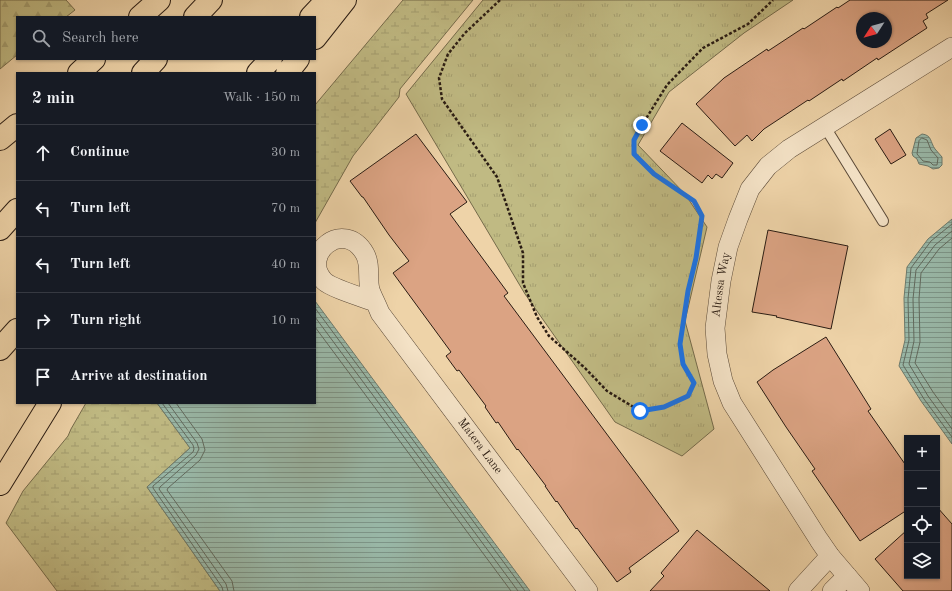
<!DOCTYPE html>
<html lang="en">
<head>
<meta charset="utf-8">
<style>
	:root { --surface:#171b24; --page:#20242c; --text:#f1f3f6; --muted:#9ea1a6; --line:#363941 }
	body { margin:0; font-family:"Old Standard TT",serif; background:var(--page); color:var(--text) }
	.controls { position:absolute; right:12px; bottom:12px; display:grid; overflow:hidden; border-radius:0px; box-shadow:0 1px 3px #0004 }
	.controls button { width:36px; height:36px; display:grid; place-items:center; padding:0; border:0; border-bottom:1px solid var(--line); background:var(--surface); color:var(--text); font:20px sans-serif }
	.compass { position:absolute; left:856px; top:12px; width:36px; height:36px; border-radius:50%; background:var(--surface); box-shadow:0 1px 3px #0004; rotate:234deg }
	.stop { position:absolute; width:12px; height:12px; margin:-9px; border:3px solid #1a73e8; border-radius:50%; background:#fff }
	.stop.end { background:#1a73e8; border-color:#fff; box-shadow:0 1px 4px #0008 }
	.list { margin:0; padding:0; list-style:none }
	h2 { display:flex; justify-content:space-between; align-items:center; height:52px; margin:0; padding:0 16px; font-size:17px }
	h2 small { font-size:13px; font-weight:400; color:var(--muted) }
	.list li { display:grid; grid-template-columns:26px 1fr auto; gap:12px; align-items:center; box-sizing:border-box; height:56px; padding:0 16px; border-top:1px solid var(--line) }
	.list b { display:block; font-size:15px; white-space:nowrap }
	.list em { font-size:13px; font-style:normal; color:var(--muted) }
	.icon { flex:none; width:22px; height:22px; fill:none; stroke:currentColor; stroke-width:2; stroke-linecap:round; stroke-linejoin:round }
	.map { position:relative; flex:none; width:952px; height:591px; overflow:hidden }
	.search { position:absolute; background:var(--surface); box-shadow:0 1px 3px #0004; left:16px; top:16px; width:300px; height:44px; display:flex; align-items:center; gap:10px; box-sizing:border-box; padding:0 14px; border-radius:0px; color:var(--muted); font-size:15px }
	.panel { position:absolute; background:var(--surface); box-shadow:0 1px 3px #0004; left:16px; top:72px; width:300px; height:332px; border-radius:0px }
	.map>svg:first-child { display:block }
</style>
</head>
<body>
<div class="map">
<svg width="952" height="591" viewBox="0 0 952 591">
	<defs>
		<pattern id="grass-tufts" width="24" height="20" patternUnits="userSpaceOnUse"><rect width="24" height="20" fill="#c0ba83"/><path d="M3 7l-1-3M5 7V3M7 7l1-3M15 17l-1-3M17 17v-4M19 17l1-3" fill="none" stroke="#a59f70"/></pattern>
		<pattern id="forest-firs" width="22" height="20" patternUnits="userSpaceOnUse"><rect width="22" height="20" fill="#c0ba83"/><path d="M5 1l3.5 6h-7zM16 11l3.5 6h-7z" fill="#a59f70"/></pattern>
		<pattern id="wetland-marsh" width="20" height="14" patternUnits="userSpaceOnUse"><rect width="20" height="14" fill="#c0ba83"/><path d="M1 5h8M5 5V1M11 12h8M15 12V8" fill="none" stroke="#a59f70"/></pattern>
		<pattern id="water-rules" width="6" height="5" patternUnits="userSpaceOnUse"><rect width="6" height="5" fill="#99b8a8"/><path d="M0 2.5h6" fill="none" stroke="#7d9588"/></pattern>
	</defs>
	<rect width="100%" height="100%" fill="#eed3a8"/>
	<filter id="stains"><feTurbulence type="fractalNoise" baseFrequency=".005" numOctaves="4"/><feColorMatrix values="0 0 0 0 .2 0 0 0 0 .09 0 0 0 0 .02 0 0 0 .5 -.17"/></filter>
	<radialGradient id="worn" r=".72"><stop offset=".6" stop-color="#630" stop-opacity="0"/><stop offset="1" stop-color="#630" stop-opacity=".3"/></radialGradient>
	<path fill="url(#grass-tufts)" stroke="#756b4b" d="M483,0h310l-49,33 -75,59 -31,53 47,49 22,33 -22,94 29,108 -32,27 -67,-34 -90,-128 -119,-200z"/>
	<path fill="url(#forest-firs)" stroke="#756b4b" d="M0,0h66l9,10 -9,7h-49v38l-17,14z"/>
	<path fill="url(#wetland-marsh)" stroke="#756b4b" d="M403,0h70l-73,89 -1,8 -46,59 -38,67v-118z
		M86,403h71l33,45 -43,39 73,104h-163l-51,-68 17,-32 45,-55 3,-7z"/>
	<path fill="url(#water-rules)" stroke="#6d7a6c" d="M922,134c10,1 8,8 13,15 2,3 5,5 7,8v8l-3,3 -6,1 -5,-3 -9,-2 -2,-5 -4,-3 -1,-3 4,-15z
		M952,219v225l-31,-43 -22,-35 6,-26 -1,-42 3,-31 21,-28z
		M315,301l215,290h-310l-73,-104 43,-39 -33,-45h158z"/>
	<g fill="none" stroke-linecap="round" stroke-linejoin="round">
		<path stroke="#626a5e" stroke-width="1" d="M922,138l5,2 4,10 7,8 -1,7h-4l-3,-3 -7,-1 -6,-7 2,-13z
			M952,224l-21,17 -20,27 -3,31 1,41 -6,25 21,34 28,38
			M952,231l-17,14 -19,25 -3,29 1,42 -5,23 19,32 24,33
			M952,238l-13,11 -18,24 -2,26 1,43 -5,21 18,29 19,26
			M315,308l210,283
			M315,317l203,274
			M315,327l196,264
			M162,403l31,42 1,4 -1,3 -40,34v2l69,99 1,4
			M168,403l29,40 2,6 -3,6 -36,32 -1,2 67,95 2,7
			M176,403l26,36 3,11 -5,10 -32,28 -1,2 65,91 2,10"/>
	</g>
	<path fill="#dba383" stroke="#2a1c13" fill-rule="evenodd" d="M850,0h98l-22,14 2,4 -5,3 4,7 -49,32 -1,-2 -34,23 -1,-2 -33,22 -1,-1 -44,29 -12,12 -5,-6 -12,11 -39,-42 28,-26 43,-29 1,2 35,-23 1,1 33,-22 1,1zM862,18h24v24h-24z
		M682,123l51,40 -11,15 -6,-4 -4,5 -4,-4 -6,8 -42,-32z
		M890,129l16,26 -15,9 -16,-25z
		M416,134l51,68 -17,12 58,79 -4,3 175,235 -50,37 2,4 -14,10 -40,-54 -1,1 -19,-28 -1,1 -11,-16h1l-28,-37 -1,1 -19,-28 -2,1 -11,-16 1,-1 -27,-36 -2,1 -11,-15 5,-4 -58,-79 16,-12 -20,-26 -26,-38h-1l-12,-16z
		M768,230l80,16 -17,83 -55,-12 1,-1 -25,-4z
		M826,337l45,72 -3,2 39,56v43l-47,31 -48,-70 3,-2 -29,-42 -29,-45 16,-12z
		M937,507l15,17v67h-49l-28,-32 32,-29v46h30z
		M697,530l73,61h-120l14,-15 -3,-3z"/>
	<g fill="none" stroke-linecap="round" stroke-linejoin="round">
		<g stroke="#5b4a38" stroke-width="12">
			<path id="lane" d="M825,127l58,94"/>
		</g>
		<g stroke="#5b4a38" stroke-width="20">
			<g id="street">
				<path id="s1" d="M375,302c-11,-4 -44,-14 -51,-21 -25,-26 20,-64 41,-27 6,11 2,24 5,36 3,8 7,15 10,23l208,278"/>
				<path d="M798,591l32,-35"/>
				<path d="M832,591l15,-15"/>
				<path id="s2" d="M860,591l-30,-35 -11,-16 -87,-137 -9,-22 -6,-27 -2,-26 6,-47 7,-34 10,-28 12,-30 18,-23 21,-17 163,-102"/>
			</g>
		</g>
		<g stroke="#2a1c13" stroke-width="24">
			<path id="highway" d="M140,17l19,-17
				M195,17l16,-17
				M311,17l16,-17
				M315,38l30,-38
				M79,73l15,-14
				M143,73l13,-14
				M258,73l13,-14
				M287,73l11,-14
				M0,139l17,-14
				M0,229l17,-19
				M0,349l17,-19
				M0,484l50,-81"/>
		</g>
		<path stroke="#2a1c13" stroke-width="2.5" stroke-dasharray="3 2" stroke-linecap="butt" d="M500,0l-35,33 -17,21 -9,24 3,21 55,78 26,76v30l14,34 12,19 36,32 22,23 33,20 24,-4 24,-11 6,-13 -11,-19 -3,-20 8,-53 8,-33 6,-42 -8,-15 -41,-28 -18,-19 -1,-14 8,-15 25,-40 36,-37 45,-24 25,-24"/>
		<use href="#lane" stroke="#f4e2c6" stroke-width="10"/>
		<use href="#street" stroke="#f4e2c6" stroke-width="19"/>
		<use href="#highway" stroke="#eed3a8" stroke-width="22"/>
	</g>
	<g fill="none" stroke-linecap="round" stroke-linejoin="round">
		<path stroke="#1a73e8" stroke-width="5" d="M640,411l24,-4 24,-11 6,-13 -11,-19 -3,-20 8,-53 8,-33 6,-42 -8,-15 -40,-27 -20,-20v-14l8,-15"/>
	</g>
	<g text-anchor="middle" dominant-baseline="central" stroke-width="3" stroke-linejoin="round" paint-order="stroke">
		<g font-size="12" fill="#2a1c13" stroke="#f4e2c6">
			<text stroke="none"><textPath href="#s2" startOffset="349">Altessa Way</textPath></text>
			<text stroke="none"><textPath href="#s1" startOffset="371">Matera Lane</textPath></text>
		</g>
	</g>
	<rect width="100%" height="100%" filter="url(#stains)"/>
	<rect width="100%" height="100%" fill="url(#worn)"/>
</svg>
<div class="controls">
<button>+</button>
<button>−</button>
<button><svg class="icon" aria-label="locate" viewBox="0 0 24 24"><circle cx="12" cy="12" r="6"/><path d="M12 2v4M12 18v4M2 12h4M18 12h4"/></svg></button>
<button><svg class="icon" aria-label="layers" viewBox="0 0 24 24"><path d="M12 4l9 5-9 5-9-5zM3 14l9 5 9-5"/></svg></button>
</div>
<svg class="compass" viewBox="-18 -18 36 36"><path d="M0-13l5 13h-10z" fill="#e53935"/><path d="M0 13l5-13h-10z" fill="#9ea1a6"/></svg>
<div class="stop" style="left:640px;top:411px"></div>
<div class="stop end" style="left:642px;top:125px"></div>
<div class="search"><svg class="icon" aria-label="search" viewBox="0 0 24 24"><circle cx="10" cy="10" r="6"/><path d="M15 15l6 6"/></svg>Search here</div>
<section class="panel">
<h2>2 min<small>Walk · 150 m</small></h2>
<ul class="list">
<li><svg class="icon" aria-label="ahead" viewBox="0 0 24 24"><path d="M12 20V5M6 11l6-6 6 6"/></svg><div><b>Continue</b></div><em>30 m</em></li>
<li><svg class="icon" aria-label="left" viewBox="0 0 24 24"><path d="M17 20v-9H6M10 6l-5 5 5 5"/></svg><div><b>Turn left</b></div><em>70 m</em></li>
<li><svg class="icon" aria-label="left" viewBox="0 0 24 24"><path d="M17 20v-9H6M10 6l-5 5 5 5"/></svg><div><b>Turn left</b></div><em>40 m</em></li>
<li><svg class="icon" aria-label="right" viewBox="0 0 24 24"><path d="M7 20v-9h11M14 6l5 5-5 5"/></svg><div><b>Turn right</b></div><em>10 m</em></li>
<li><svg class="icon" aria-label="arrive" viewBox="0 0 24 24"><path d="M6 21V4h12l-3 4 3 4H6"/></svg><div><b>Arrive at destination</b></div></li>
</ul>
</section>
</div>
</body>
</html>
